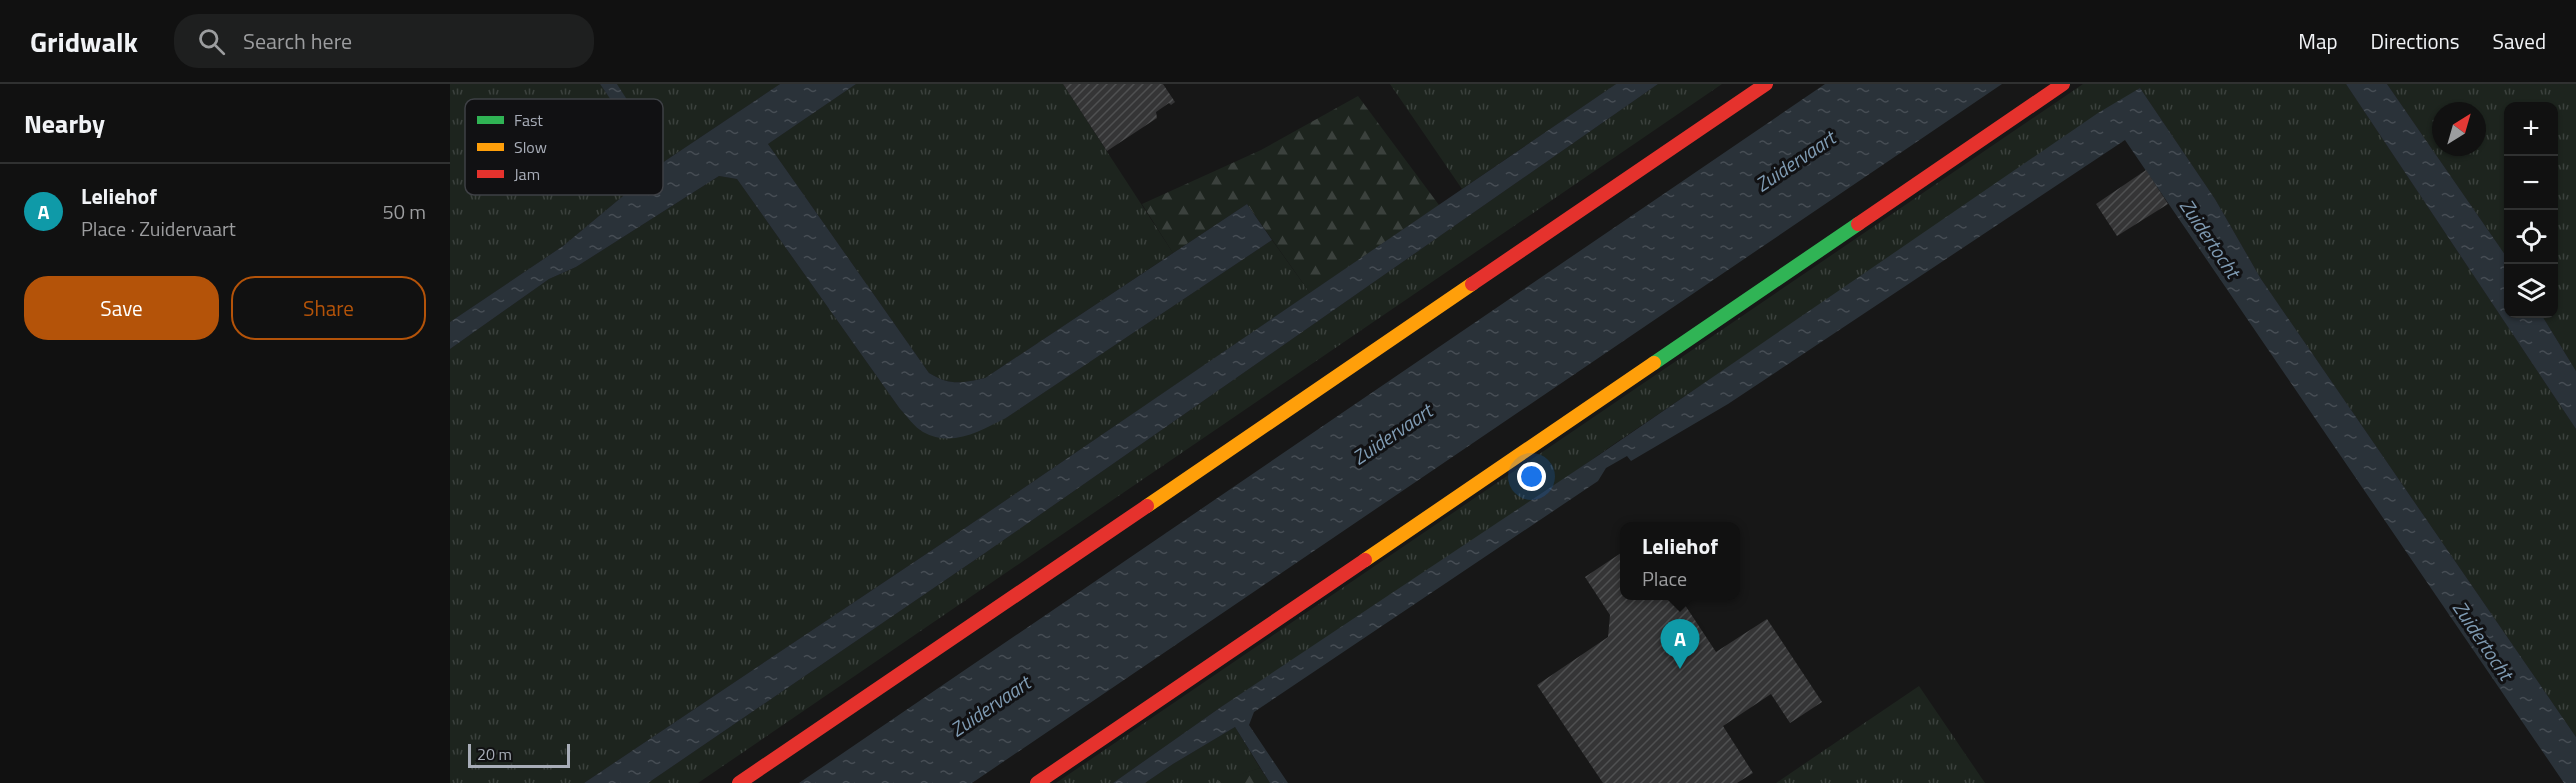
<!DOCTYPE html>
<html lang="en">
<head>
<meta charset="utf-8">
<style>
	:root { --surface:#111; --page:#1e1f1f; --text:#f1f3f6; --muted:#9c9d9f; --line:#303131; --accent:#b45309 }
	body { margin:0; font-family:"Titillium Web",sans-serif; background:var(--page); color:var(--text) }
	.controls { position:absolute; right:18px; top:18px; display:grid; overflow:hidden; border-radius:12px; box-shadow:0 2px 4px #0004 }
	.controls button { width:54px; height:54px; display:grid; place-items:center; padding:0; border:0; border-bottom:2px solid var(--line); background:var(--surface); color:var(--text); font:30px sans-serif }
	.compass { position:absolute; left:1982px; top:18px; width:54px; height:54px; border-radius:50%; background:var(--surface); box-shadow:0 2px 4px #0004; rotate:37deg }
	.scale { position:absolute; left:18px; bottom:15px; width:102px; box-sizing:border-box; padding-left:6px; border:3px solid #a8adb8; border-top:0; font-size:16px; line-height:21px; white-space:nowrap; color:#a8adb8; -webkit-text-stroke:4px #111113; paint-order:stroke }
	.you { position:absolute; left:1082px; top:393px; width:21px; height:21px; margin:-15px; border:4px solid #fff; border-radius:50%; background:#1a73e8; box-shadow:0 0 0 9px #1a73e833 }
	.badge { display:grid; place-items:center; width:39px; height:39px; border-radius:50%; background:var(--accent); color:#fff; font-size:20px; font-weight:700 }
	.pin { position:absolute; translate:-50% -50px; filter:drop-shadow(0 2px 3px #0008) }
	.pin::after { content:''; position:absolute; top:32px; width:21px; height:18px; background:inherit; clip-path:polygon(0 0,100% 0,50% 100%) }
	.popup { position:absolute; left:1170px; top:438px; width:120px; height:78px; box-sizing:border-box; display:grid; place-content:center; border-radius:12px; background:var(--surface); filter:drop-shadow(0 2px 4px #0005); font-size:20px; white-space:nowrap; color:var(--muted) }
	.popup b { font-size:22px; color:var(--text) }
	.popup::after { content:''; position:absolute; left:50%; top:100%; margin-left:-12px; border:12px solid transparent; border-top-color:var(--surface) }
	.list { margin:0; padding:0; list-style:none }
	h2 { display:flex; justify-content:space-between; align-items:center; height:78px; margin:0; padding:0 24px; font-size:26px }
	h2 small { font-size:20px; font-weight:400; color:var(--muted) }
	.list li { display:grid; grid-template-columns:39px 1fr auto; gap:18px; align-items:center; box-sizing:border-box; height:96px; padding:0 24px; border-top:2px solid var(--line) }
	.list b { display:block; font-size:22px; white-space:nowrap }
	.list p { margin:0; font-size:20px; white-space:nowrap; color:var(--muted) }
	.list em { font-size:20px; font-style:normal; color:var(--muted) }
	.actions { display:flex; gap:12px; padding:18px 24px }
	.actions a { flex:1; padding:14px 0; border:2px solid var(--accent); border-radius:24px; text-align:center; font-size:21px; color:var(--accent) }
	.actions .main { background:var(--accent); color:#fff }
	.icon { flex:none; width:33px; height:33px; fill:none; stroke:currentColor; stroke-width:2; stroke-linecap:round; stroke-linejoin:round }
	.map { position:relative; flex:none; width:2126px; height:699px; overflow:hidden }
	header { display:flex; align-items:center; gap:36px; box-sizing:border-box; height:84px; padding:0 30px; background:var(--surface); border-bottom:2px solid var(--line) }
	header strong { font-size:28px }
	nav { display:flex; gap:33px; margin-inline-start:auto; font-size:21px }
	.search { width:420px; height:54px; background:var(--page); display:flex; align-items:center; gap:15px; box-sizing:border-box; padding:0 21px; border-radius:24px; color:var(--muted); font-size:22px }
	main { display:flex }
	aside { flex:1; background:var(--surface) }
	.map>svg:first-child { display:block }
</style>
</head>
<body>
<header>
<strong>Gridwalk</strong>
<div class="search"><svg class="icon" aria-label="search" viewBox="0 0 24 24"><circle cx="10" cy="10" r="6"/><path d="M15 15l6 6"/></svg>Search here</div>
<nav><a>Map</a><a>Directions</a><a>Saved</a></nav>
</header>
<main>
<aside>
<h2>Nearby<small></small></h2>
<ul class="list">
<li><span class="badge" style="background:#0f9aa8">A</span><div><b>Leliehof</b><p>Place · Zuidervaart</p></div><em>50 m</em></li>
</ul>
<div class="actions"><a class="main">Save</a><a>Share</a></div>
</aside>
<div class="map">
<svg width="2126" height="699" viewBox="0 0 2126 699">
	<defs>
		<pattern id="grass-tufts" width="24" height="20" patternUnits="userSpaceOnUse" patternTransform="scale(1.5)"><rect width="24" height="20" fill="#1d241e"/><path d="M3 7l-1-3M5 7V3M7 7l1-3M15 17l-1-3M17 17v-4M19 17l1-3" fill="none" stroke="#3b413d"/></pattern>
		<pattern id="forest-firs" width="22" height="20" patternUnits="userSpaceOnUse" patternTransform="scale(1.5)"><rect width="22" height="20" fill="#1d241e"/><path d="M5 1l3.5 6h-7zM16 11l3.5 6h-7z" fill="#3b413d"/></pattern>
		<pattern id="water-ripples" width="26" height="14" patternUnits="userSpaceOnUse" patternTransform="scale(1.5)"><rect width="26" height="14" fill="#2a3239"/><path d="M2 4q2-2 4 0t4 0M15 11q2-2 4 0t4 0" fill="none" stroke="#464d54"/></pattern>
		<pattern id="building-hatch" width="6" height="6" patternUnits="userSpaceOnUse" patternTransform="scale(1.5)"><rect width="6" height="6" fill="#353536"/><path d="M-1 1l2-2M0 6l6-6M5 7l2-2" fill="none" stroke="#4f5051"/></pattern>
	</defs>
	<rect width="100%" height="100%" fill="#171717"/>
	<path fill="url(#grass-tufts)" fill-rule="evenodd" d="M0,0h150l37,53 9,-6 -29,-47h163l-115,77 -102,85 -113,76z
		M406,0h207l110,169 -188,125c-23,5 -35,8 -56,-5l-161,-229z
		M940,0h226l-154,105z
		M1208,0h64l-1024,699h-50l337,-230z
		M1633,0h263l230,345v308l-315,-458 -46,-80 -75,-111 -523,354 -136,95 -260,170 -108,76h-57z
		M1937,0h189v287l-35,-57h13v-208h-46v153zM1991,27h36v36h-36z
		M269,92l18,3 163,230 21,22 85,-13 266,-178 38,53 -342,233 -384,257h-134v-434l99,-70 27,-12z
		M1469,602l66,97h-209z
		M785,643l25,41 -44,15h-71l28,-19z"/>
	<path fill="url(#forest-firs)" d="M908,12l81,109 -129,88 -63,-89 -74,49 -31,-49 119,-54z
		M810,684l10,15h-54v-1z"/>
	<path fill="url(#water-ripples)" d="M150,0h17l30,47 -10,7z
		M330,0h76l-88,60 161,229c21,13 33,10 56,5l262,-174 25,36 -266,178c-26,13 -54,30 -83,14 -9,-5 -16,-16 -23,-23l-163,-230 -18,-3 -143,91 -27,12 -99,70v-27l113,-76 102,-85z
		M1166,0h42l-673,469 -337,230h-64l384,-257z
		M1375,0h177l-1030,699h-173z
		M1896,0h41l121,175v55h33l35,57v58z
		M1690,4l75,111 46,80 315,458v46h-12l-439,-643 -397,264 -97,57 -4,-5 -21,12 -8,13 -344,231 -5,13 39,58h-18l-35,-56 -62,37 -28,19h-32l108,-76 378,-252 499,-342z"/>
	<path fill="url(#building-hatch)" d="M613,0h100l12,18 -4,3 -2,-2 -13,9 1,6 -50,33z
		M1696,86l22,34 -51,32 -21,-32z
		M1174,467v45h55l37,56 51,-33 55,83 -32,21 -19,-29 -48,32 30,47 -16,10h-134l-66,-98 71,-48 2,-22 -25,-38z"/>
	<g fill="none" stroke-linecap="round" stroke-linejoin="round">
		<path stroke="#30b455" stroke-width="14" d="M1204,279l204,-139"/>
		<path stroke="#ff9f0a" stroke-width="14" d="M697,422l325,-222
			M915,476l289,-197"/>
		<path stroke="#e5322d" stroke-width="14" d="M1408,140l205,-140
			M1022,200l294,-200
			M289,699l408,-277
			M587,699l328,-223"/>
	</g>
	<g text-anchor="middle" dominant-baseline="central" stroke-width="6" stroke-linejoin="round" paint-order="stroke">
		<g font-size="20" font-style="italic" fill="#7f9bb3" stroke="#111113">
			<text transform="translate(1345 77) rotate(-34)">Zuidervaart</text>
			<text transform="translate(1760 154) rotate(56)">Zuidertocht</text>
			<text transform="translate(942 350) rotate(-34)">Zuidervaart</text>
			<text transform="translate(2033 556) rotate(56)">Zuidertocht</text>
			<text transform="translate(540 622) rotate(-34)">Zuidervaart</text>
		</g>
	</g>
	<rect x="15" y="15" width="198" height="96" rx="9" fill="#111113" stroke="#3e4045" stroke-width="1.5"/>
	<rect x="27" y="32" width="27" height="8" fill="#30b455"/>
	<rect x="27" y="59" width="27" height="8" fill="#ff9f0a"/>
	<rect x="27" y="86" width="27" height="8" fill="#e5322d"/>
	<g font-size="16" fill="#a8adb8">
		<text x="64" y="42">Fast</text>
		<text x="64" y="69">Slow</text>
		<text x="64" y="96">Jam</text>
	</g>
</svg>
<div class="controls">
<button>+</button>
<button>−</button>
<button><svg class="icon" aria-label="locate" viewBox="0 0 24 24"><circle cx="12" cy="12" r="6"/><path d="M12 2v4M12 18v4M2 12h4M18 12h4"/></svg></button>
<button><svg class="icon" aria-label="layers" viewBox="0 0 24 24"><path d="M12 4l9 5-9 5-9-5zM3 14l9 5 9-5"/></svg></button>
</div>
<svg class="compass" viewBox="-18 -18 36 36"><path d="M0-13l5 13h-10z" fill="#e53935"/><path d="M0 13l5-13h-10z" fill="#9c9d9f"/></svg>
<div class="scale">20 m</div>
<div class="you"></div>
<div class="pin badge" style="left:1230px;top:585px;background:#0f9aa8">A</div>
<div class="popup"><b>Leliehof</b>Place</div>
</div>
</main>
</body>
</html>
